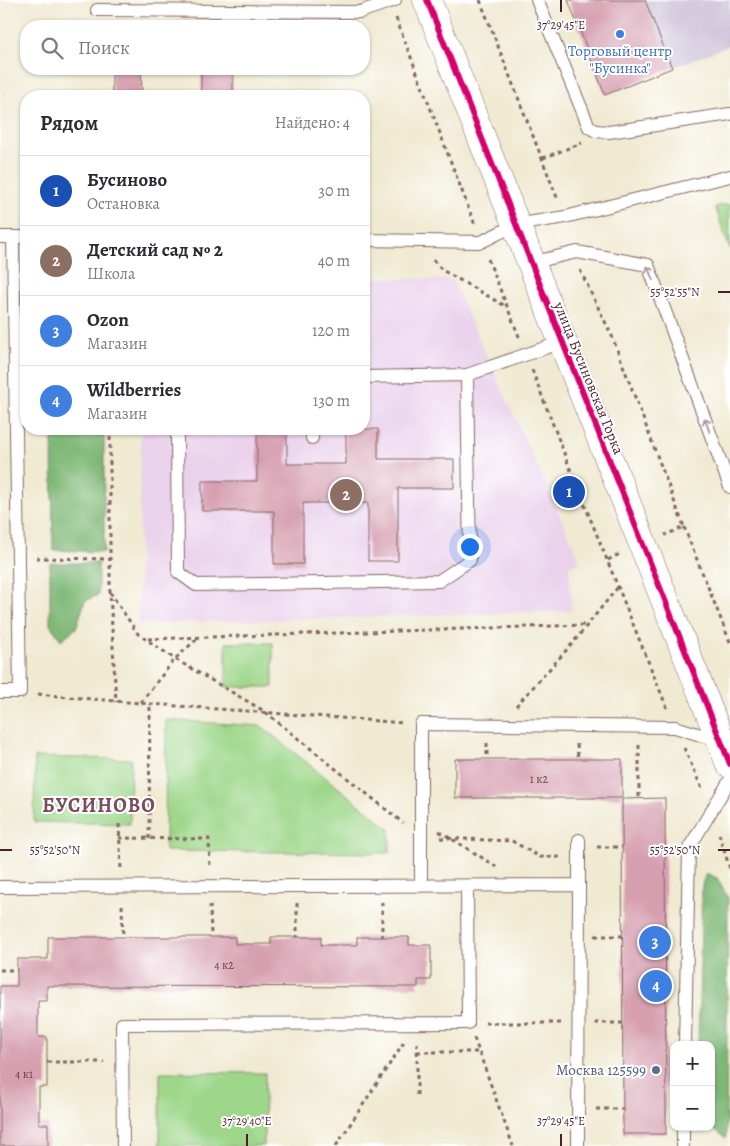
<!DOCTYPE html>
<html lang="ru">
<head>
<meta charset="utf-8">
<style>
	:root { --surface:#fff; --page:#f2f2f3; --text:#2b2b33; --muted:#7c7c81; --line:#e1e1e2; --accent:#2563eb }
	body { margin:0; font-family:Alegreya,serif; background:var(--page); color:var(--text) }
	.controls { position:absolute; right:15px; bottom:15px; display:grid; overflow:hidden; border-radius:10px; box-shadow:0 1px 4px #0004 }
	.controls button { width:45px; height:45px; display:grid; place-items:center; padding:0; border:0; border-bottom:1px solid var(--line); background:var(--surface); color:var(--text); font:25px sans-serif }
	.you { position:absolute; left:469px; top:546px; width:18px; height:18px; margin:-12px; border:4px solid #fff; border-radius:50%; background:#1a73e8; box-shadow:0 0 0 8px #1a73e833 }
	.badge { display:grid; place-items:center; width:32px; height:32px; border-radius:50%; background:var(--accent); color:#fff; font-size:16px; font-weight:700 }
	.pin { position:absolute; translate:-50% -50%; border:2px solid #fff; box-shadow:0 1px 5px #0006 }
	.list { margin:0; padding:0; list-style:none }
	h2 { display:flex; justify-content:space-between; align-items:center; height:65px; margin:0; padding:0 20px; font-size:21px }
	h2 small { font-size:16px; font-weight:400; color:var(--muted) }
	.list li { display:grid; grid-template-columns:32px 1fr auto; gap:15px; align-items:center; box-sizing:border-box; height:70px; padding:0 20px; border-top:1px solid var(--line) }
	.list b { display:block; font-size:19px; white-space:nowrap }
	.list p { margin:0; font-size:16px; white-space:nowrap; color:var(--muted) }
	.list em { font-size:16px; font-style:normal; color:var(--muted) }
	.icon { flex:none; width:28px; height:28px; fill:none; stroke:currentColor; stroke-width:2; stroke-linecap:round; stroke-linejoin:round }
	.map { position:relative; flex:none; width:730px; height:1146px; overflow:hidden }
	.search { position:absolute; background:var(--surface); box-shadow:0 1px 4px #0004; left:20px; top:20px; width:350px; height:55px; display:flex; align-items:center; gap:12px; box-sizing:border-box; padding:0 18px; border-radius:20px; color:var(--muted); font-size:19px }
	.panel { position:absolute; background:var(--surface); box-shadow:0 1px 4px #0004; left:20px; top:90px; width:350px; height:345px; border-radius:20px }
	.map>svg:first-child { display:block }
</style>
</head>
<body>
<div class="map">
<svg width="730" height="1146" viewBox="0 0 730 1146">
	<rect width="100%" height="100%" fill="#fff"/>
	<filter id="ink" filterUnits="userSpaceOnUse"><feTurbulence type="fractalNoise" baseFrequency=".02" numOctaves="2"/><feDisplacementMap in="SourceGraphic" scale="10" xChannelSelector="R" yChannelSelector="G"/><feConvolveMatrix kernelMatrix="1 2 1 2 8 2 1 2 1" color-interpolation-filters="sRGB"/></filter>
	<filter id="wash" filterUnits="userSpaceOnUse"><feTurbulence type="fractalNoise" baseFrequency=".0096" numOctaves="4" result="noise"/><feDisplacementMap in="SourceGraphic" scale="20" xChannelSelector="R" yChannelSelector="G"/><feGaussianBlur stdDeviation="1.12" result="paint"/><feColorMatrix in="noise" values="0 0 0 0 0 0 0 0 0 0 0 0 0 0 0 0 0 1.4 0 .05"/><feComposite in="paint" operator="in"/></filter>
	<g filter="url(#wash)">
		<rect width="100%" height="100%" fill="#f0ead2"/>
		<path fill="#ead1ec" d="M364,278l88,2 129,282 -12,4 3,45 -434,13 3,-195h223z"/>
		<path fill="#cabfd6" d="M645,0h85v45l-58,23z"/>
		<path fill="#9ed78a" stroke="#747b5a" d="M730,204v45l-15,-42z
			M226,643h47v44h-47z
			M166,720l95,6 129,103v24l-225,-2z
			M35,757l96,2 -1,65 -96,-2z
			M160,1072l105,1 -1,73h-104z"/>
		<path fill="#7eb876" stroke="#646c50" d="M52,429h52v123l-51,-2z
			M50,563h48v32l-13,6 -9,27 -15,12 -11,-15z
			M706,873l11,5 11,20 -2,240 -15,-11v-82h-13l4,-160z"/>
		<g id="blocks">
			<path fill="#d69fb0" d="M568,0h77l27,68 -67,27z
				M112,69h29l1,27h-30z
				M201,69h32v27h-32z
				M257,429h30v35h59v-35h32v30h76v29h-56v73h-30v-58h-65v61h-29v-53h-72v-30h55z
				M455,759h167v39h-167z
				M665,798l1,336h-43l-1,-335z
				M48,937h187v7h36v-7h50v8h36v-8h52v8h22v35h-13v7l-371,-1v15h-9v36h9v50h-8v37h9v22h-48v-160h17v-27h31z"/>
		</g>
	</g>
	<g filter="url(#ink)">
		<use href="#blocks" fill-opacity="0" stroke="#846665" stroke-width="1"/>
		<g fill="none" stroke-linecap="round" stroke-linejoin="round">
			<g stroke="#846665" stroke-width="14">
				<path id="service" d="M537,0l52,127 7,4 13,1 121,-18
					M97,10l263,2 35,-12
					M0,237h26
					M364,240l117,2 34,-17 50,-8 165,-41
					M530,263l47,-11 71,13 82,222
					M364,377l103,-2 95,-33
					M177,429l1,143 18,13 243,-4 31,-21 -3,-185
					M312,429v9
					M0,692h20l-7,-455
					M579,840v45
					M421,886v-162l254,3 45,14
					M0,887l579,-2 -1,261
					M685,1045l4,-197 41,-68
					M123,1146l-1,-122 346,-1 -1,-137
					M683,1146v-19"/>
			</g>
			<g stroke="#846665" stroke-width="29">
				<path id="tertiary" d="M427,0l303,764"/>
			</g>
			<path stroke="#846665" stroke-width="3" stroke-dasharray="4 4" stroke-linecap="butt" d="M480,0l78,200
				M396,18l79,207
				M543,158l39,-15
				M488,259l32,80
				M433,260l9,10 65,37
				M580,270l32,66 72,191 -19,8
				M532,370l37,96 98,242
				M110,429v163l6,110
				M684,527l46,115
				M36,558l74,1
				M608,560l12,-6
				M110,592l28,42 37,25 89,52 139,112
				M148,639l439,-14
				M38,694c122,12 244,19 365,29
				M141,702l34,-43 23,-21
				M516,706l56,-62 46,-57
				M487,743v16
				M577,744l1,15
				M639,745v53
				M684,748l19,43
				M119,824l2,45
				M439,831l58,36
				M719,834l11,35
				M119,838l90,1 1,30
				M440,838l72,3 28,16h22
				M149,839l1,-136
				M597,847h25
				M382,902v35
				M297,903v34
				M122,905l1,32
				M210,905l1,32
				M595,936h27
				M0,970h17
				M485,1023h77
				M595,1023h28
				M474,1038l39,108
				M417,1052h62
				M47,1062h57
				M417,1095v-54
				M596,1109h27
				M336,1146l68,-104"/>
			<use href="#service" stroke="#fff" stroke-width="12"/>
			<use href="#tertiary" stroke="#fff" stroke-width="28"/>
			<g stroke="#fff" stroke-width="9">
				<path id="cycleway" d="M427,0l303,764"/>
			</g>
			<use href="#cycleway" stroke="#d6006c" stroke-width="6"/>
		</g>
		<defs><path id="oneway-shaft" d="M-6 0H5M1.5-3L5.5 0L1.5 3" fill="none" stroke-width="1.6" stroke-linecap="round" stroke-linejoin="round" transform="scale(1.25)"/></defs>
		<g stroke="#ae9aa0">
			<use href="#oneway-shaft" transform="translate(650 273) rotate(-112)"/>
			<use href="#oneway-shaft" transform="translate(707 425) rotate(-110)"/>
		</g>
	</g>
	<path fill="none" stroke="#4a1f2b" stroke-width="2" d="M561,0v12M718,292h12M0,850h12M718,850h12M247,1134v12M561,1134v12"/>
	<circle fill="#3f7fe0" stroke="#fff" stroke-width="2" cx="620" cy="34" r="5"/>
	<circle fill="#5c6f8a" stroke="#fff" stroke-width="2" cx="656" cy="1070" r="5"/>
	<g text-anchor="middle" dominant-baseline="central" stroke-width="4" stroke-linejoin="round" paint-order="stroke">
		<g font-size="12" fill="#6d3f4c">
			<text x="539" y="779">1 к2</text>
			<text x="224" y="965">4 к2</text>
			<text x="24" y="1074">4 к1</text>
		</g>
		<g font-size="15" fill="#366cbe" stroke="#fff">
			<text x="620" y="51">Торговый центр<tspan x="620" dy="17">"Бусинка"</tspan></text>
		</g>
		<g font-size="15" fill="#4a1f2b" stroke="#fff">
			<text transform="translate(589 378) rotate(68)">улица Бусиновская Горка</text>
		</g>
		<g font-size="15" fill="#4e5e75" stroke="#fff" text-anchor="end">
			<text x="646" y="1070">Москва 125599</text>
		</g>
		<g font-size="20" font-weight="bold" letter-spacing="1" fill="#7b4c5a" stroke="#fff">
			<text x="99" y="805">БУСИНОВО</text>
		</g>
	</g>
	<g font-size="12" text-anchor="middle" fill="#4a1f2b" stroke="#fff" stroke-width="4" stroke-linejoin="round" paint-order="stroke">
		<text x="561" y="29">37°29'45"E</text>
		<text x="675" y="296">55°52'55"N</text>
		<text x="55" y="854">55°52'50"N</text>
		<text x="675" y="854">55°52'50"N</text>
		<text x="247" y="1125">37°29'40"E</text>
		<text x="561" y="1125">37°29'45"E</text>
	</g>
</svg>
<div class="controls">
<button>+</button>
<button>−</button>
</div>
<div class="you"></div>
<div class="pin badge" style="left:569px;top:492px;background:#1a4fb4">1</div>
<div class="pin badge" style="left:346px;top:495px;background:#8d6e63">2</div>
<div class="pin badge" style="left:655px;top:942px;background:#3f7fe0">3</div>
<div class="pin badge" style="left:656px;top:986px;background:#3f7fe0">4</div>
<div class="search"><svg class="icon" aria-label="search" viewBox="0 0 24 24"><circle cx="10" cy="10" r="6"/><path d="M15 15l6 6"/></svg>Поиск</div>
<section class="panel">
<h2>Рядом<small>Найдено: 4</small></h2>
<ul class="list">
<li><span class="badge" style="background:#1a4fb4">1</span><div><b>Бусиново</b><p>Остановка</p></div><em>30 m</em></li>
<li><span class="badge" style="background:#8d6e63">2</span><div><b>Детский сад № 2</b><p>Школа</p></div><em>40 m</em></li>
<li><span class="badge" style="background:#3f7fe0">3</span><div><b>Ozon</b><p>Магазин</p></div><em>120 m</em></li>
<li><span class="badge" style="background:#3f7fe0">4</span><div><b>Wildberries</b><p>Магазин</p></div><em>130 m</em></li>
</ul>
</section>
</div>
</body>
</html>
